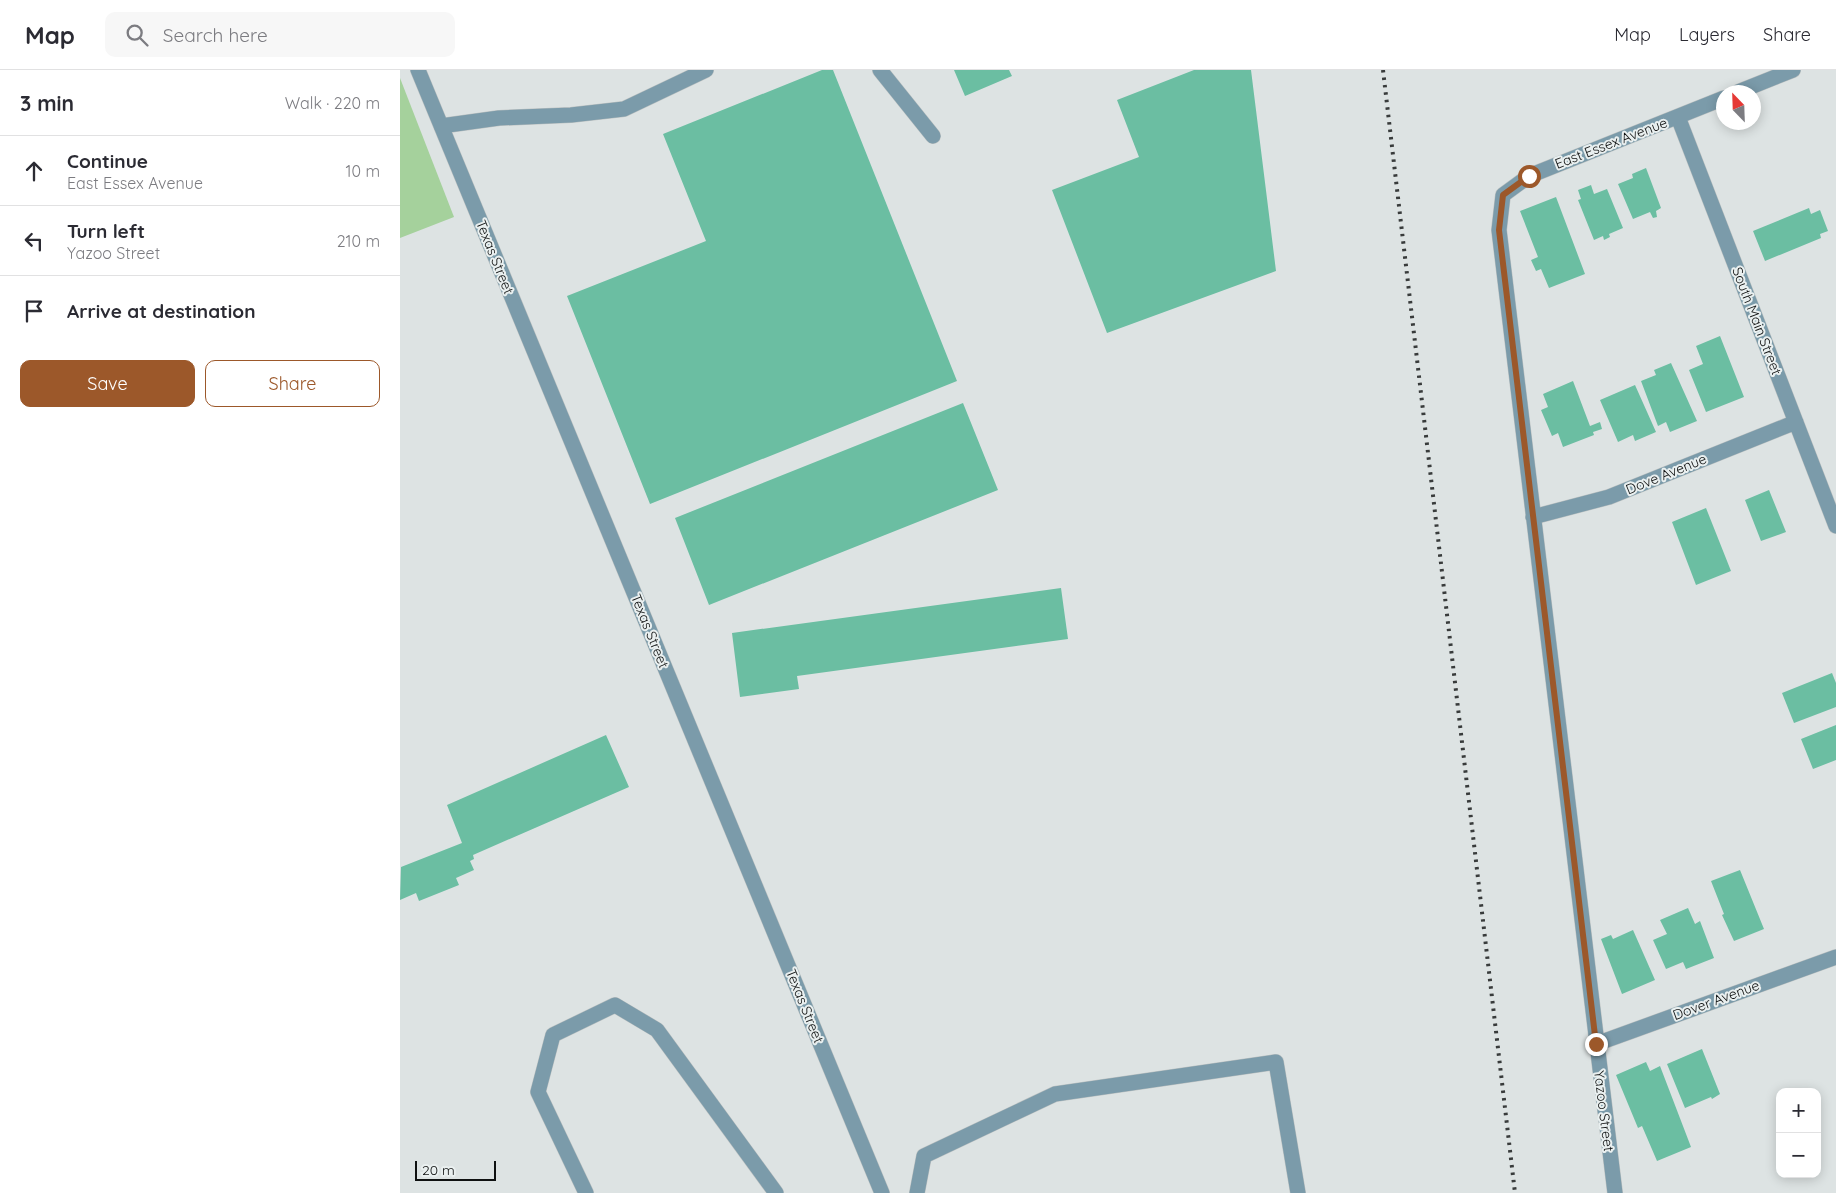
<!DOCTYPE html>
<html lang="en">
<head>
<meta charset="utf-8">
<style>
	:root { --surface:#fff; --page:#f7f7f7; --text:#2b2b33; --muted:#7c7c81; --line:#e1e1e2; --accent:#9c582a }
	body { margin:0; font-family:Quicksand,sans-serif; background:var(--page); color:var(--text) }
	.controls { position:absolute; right:15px; bottom:15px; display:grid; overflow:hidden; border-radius:10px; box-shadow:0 2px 12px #0003 }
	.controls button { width:45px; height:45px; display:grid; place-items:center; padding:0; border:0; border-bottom:1px solid var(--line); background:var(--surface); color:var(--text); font:25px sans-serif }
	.compass { position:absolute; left:1316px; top:15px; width:45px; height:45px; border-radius:50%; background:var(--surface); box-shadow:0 2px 12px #0003; rotate:337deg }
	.scale { position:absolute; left:15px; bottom:12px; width:81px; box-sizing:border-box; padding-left:5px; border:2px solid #0f1111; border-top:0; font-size:14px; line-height:18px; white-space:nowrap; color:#0f1111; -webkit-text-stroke:4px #eaf0f0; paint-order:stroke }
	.stop { position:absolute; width:15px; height:15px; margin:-11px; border:4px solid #9c582a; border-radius:50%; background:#fff }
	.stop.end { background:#9c582a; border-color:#fff; box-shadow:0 1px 5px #0008 }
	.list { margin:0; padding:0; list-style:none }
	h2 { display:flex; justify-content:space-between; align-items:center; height:65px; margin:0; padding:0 20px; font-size:21px }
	h2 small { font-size:16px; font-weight:400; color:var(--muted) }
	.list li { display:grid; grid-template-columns:32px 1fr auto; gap:15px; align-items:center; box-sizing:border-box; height:70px; padding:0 20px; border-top:1px solid var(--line) }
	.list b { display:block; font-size:19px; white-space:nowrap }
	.list p { margin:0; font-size:16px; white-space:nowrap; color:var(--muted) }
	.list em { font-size:16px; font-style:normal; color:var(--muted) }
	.actions { display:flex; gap:10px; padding:15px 20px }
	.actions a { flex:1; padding:11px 0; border:1px solid var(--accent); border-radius:10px; text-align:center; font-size:18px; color:var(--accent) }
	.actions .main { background:var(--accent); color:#fff }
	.icon { flex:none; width:28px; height:28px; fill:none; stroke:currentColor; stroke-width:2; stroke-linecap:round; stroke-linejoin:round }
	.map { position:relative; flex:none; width:1436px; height:1123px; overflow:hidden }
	header { display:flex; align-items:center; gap:30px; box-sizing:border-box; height:70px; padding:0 25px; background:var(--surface); border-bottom:1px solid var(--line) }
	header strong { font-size:24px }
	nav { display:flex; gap:28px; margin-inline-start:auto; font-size:18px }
	.search { width:350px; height:45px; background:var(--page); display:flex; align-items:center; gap:12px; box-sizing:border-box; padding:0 18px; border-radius:10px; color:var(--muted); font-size:19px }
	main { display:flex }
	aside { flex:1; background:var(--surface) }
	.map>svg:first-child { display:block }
</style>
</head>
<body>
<header>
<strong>Map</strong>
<div class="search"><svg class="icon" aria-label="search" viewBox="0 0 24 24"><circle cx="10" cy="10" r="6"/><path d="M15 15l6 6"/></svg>Search here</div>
<nav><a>Map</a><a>Layers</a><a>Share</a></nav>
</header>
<main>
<aside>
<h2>3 min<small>Walk · 220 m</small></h2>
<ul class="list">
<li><svg class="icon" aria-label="ahead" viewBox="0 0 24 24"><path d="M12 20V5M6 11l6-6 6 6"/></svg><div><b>Continue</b><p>East Essex Avenue</p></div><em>10 m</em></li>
<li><svg class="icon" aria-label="left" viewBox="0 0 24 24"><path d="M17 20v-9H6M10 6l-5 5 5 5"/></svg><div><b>Turn left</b><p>Yazoo Street</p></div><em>210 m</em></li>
<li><svg class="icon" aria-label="arrive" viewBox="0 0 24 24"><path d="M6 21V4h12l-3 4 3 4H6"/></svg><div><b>Arrive at destination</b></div></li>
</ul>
<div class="actions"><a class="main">Save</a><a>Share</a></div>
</aside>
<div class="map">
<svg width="1436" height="1123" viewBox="0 0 1436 1123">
	<rect width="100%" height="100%" fill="#dde3e3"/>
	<path fill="#a5d19c" d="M0,8l54,139 -54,21z"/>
	<path fill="#6bbea2" d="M422,0h11l124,311 -307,123 -83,-208 139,-55 -43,-107z
		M554,0h55l3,6 -47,20z
		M794,0h57l25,201 -169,62 -55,-143 87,-33 -22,-57z
		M1246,98l15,40 -5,3 1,6 -4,1 -3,-6 -17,7 -15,-35 15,-6 -1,-4z
		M1191,115l3,9 13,-5 16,39 -14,6 1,3 -6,3 -1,-4 -9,4 -16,-40 3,-1 -3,-9z
		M1156,127l29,77 -36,14 -8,-19 -5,2 -5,-11 7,-3 -18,-46z
		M1409,138l2,6 9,-4 8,21 -8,3 1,4 -56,23 -12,-30z
		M1320,266l24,61 -38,15 -17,-42 14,-6 -7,-18z
		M1271,293l26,58 -27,11 -4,-10 -8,4 -17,-45 15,-6 -2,-5z
		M1173,311l17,45 10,-4 2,7 -9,3 1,3 -31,12 -5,-14 -6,3 -11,-26 7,-3 -5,-13z
		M1235,315l21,47 -21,9 -2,-6 -15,7 -18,-42z
		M563,333l35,87 -289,115 -34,-87z
		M1369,420l17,42 -25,9 -16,-41z
		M1306,438l25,63 -35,14 -24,-63z
		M661,518l7,51 -271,37 2,13 -59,8 -8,-64z
		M1432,603l4,10v24l-42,16 -12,-30z
		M1436,655v35l-23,9 -12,-30z
		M206,665l23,52 -156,68 1,4 -4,2 4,9 -18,8 3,7 -40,16 -3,-8 -16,7 1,-33 61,-24 -15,-38z
		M1340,800l24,59 -30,12 -12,-26 2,-1 -13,-33z
		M1288,838l7,16 5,-3 14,37 -28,11 -3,-7 -17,7 -13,-29 14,-6 -7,-14z
		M1233,860l22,50 -33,14 -21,-55 10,-4 2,4z
		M1302,979l18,45 -8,5 -1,-2 -26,11 -18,-44z
		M1246,992l4,9 10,-5 31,81 -34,14 -15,-35 -4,2 -22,-53z"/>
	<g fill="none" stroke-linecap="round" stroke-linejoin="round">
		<g stroke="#bcc1c1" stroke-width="16">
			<path id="minor" d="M18,0l464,1123
				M480,0l53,66
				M1338,22l55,-22
				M1278,47l158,409
				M41,56l58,-8 72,-3 53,-6 82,-39
				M1133,447l76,-20 187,-75
				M1196,974l240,-87
				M186,1123l-48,-101 15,-57 62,-30 42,25 119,163
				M517,1123l7,-37 131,-62 221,-32 22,131
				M1215,1123l-116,-963 4,-35 26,-19 195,-78"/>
		</g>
		<use href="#minor" stroke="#7b9baa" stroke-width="15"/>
		<path stroke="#383b3b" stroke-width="4" stroke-dasharray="2.5 5" stroke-linecap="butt" d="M983,0l132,1123"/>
	</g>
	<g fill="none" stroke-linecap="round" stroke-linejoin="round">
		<path stroke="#9c582a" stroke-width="6" d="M1129,106l-26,19 -4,35 97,814"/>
	</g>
	<g text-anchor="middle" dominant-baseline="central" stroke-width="4" stroke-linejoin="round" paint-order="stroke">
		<g font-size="14" fill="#0f1111" stroke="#eaf0f0">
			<text transform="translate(1211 73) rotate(-21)">East Essex Avenue</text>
			<text transform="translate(95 187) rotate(68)">Texas Street</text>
			<text transform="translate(1357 251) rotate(69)">South Main Street</text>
			<text transform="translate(1266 404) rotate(-22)">Dove Avenue</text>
			<text transform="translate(250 561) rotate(68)">Texas Street</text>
			<text transform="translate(1316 930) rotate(-20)">Dover Avenue</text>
			<text transform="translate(405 936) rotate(68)">Texas Street</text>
			<text transform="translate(1204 1041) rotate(83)">Yazoo Street</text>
		</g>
	</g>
</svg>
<div class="controls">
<button>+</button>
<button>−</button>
</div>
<svg class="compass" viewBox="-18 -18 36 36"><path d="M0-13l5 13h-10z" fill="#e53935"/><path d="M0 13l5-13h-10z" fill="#7c7c81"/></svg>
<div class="scale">20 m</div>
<div class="stop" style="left:1129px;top:106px"></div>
<div class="stop end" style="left:1196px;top:974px"></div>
</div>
</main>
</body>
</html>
